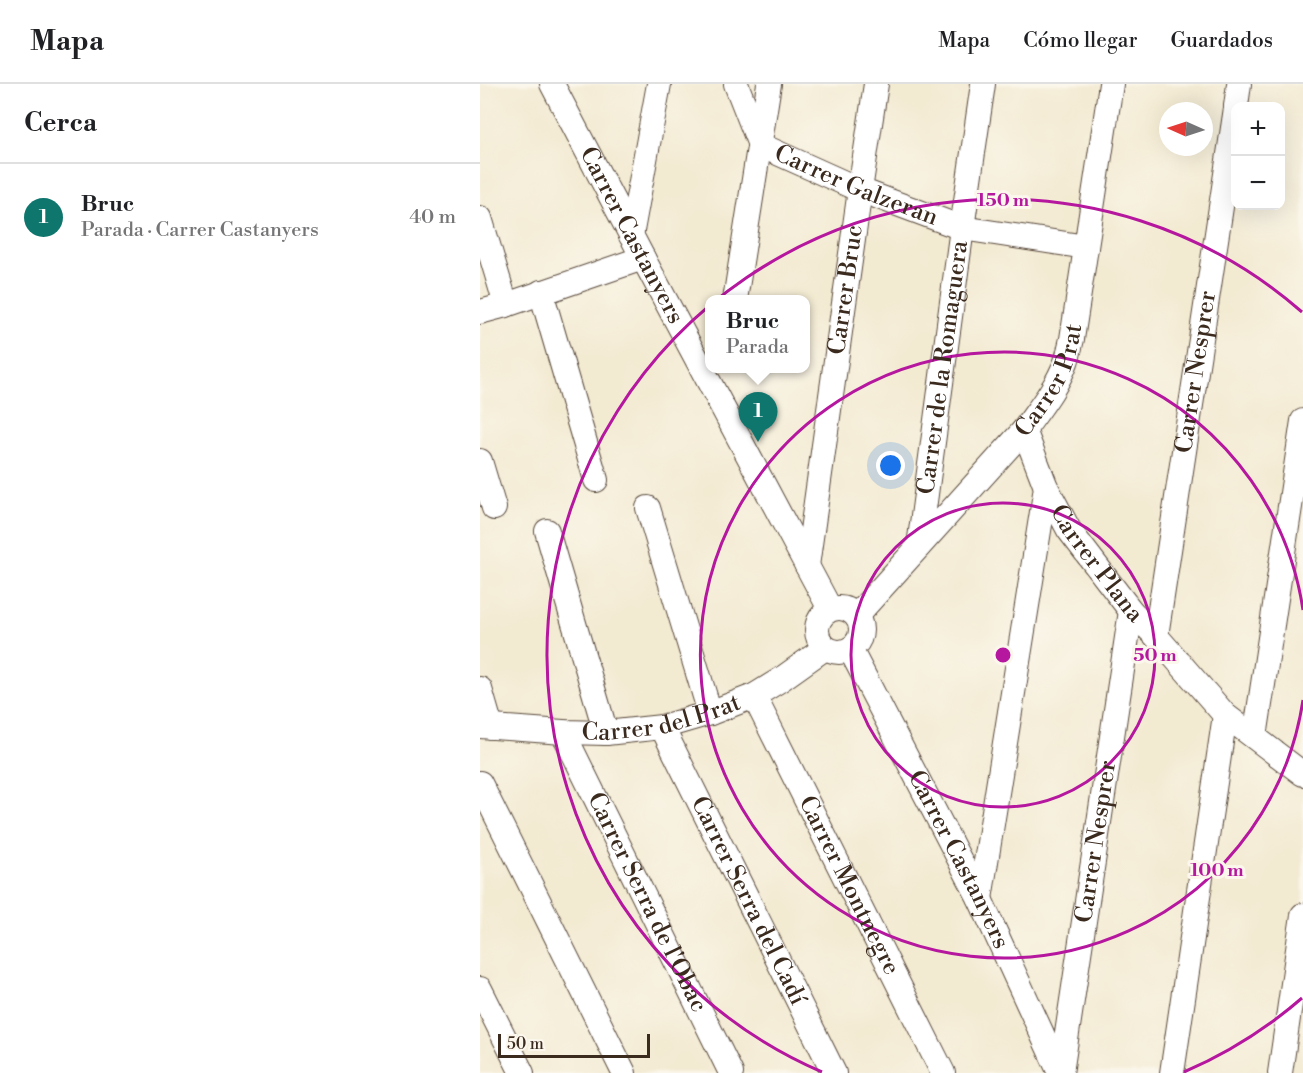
<!DOCTYPE html>
<html lang="es">
<head>
<meta charset="utf-8">
<style>
	:root { --surface:#fff; --page:#f2f2f2; --text:#202124; --muted:#757577; --line:#e0e0e0; --accent:#0f766e }
	body { margin:0; font-family:"Libre Bodoni",serif; background:var(--page); color:var(--text) }
	.controls { position:absolute; right:18px; top:18px; display:grid; overflow:hidden; border-radius:12px; box-shadow:0 6px 24px #0002 }
	.controls button { width:54px; height:54px; display:grid; place-items:center; padding:0; border:0; border-bottom:2px solid var(--line); background:var(--surface); color:var(--text); font:30px sans-serif }
	.compass { position:absolute; left:679px; top:18px; width:54px; height:54px; border-radius:50%; background:var(--surface); box-shadow:0 6px 24px #0002; rotate:273deg }
	.scale { position:absolute; left:18px; bottom:15px; width:152px; box-sizing:border-box; padding-left:6px; border:3px solid #3b2a1e; border-top:0; font-size:16px; line-height:21px; white-space:nowrap; color:#3b2a1e; -webkit-text-stroke:4px #fbf7ec; paint-order:stroke }
	.you { position:absolute; left:411px; top:382px; width:21px; height:21px; margin:-15px; border:4px solid #fff; border-radius:50%; background:#1a73e8; box-shadow:0 0 0 9px #1a73e833 }
	.badge { display:grid; place-items:center; width:39px; height:39px; border-radius:50%; background:var(--accent); color:#fff; font-size:20px; font-weight:700 }
	.pin { position:absolute; translate:-50% -50px; filter:drop-shadow(0 2px 3px #0008) }
	.pin::after { content:''; position:absolute; top:32px; width:21px; height:18px; background:inherit; clip-path:polygon(0 0,100% 0,50% 100%) }
	.popup { position:absolute; left:225px; top:211px; width:105px; height:78px; box-sizing:border-box; display:grid; place-content:center; border-radius:12px; background:var(--surface); filter:drop-shadow(0 2px 4px #0005); font-size:20px; white-space:nowrap; color:var(--muted) }
	.popup b { font-size:22px; color:var(--text) }
	.popup::after { content:''; position:absolute; left:50%; top:100%; margin-left:-12px; border:12px solid transparent; border-top-color:var(--surface) }
	.list { margin:0; padding:0; list-style:none }
	h2 { display:flex; justify-content:space-between; align-items:center; height:78px; margin:0; padding:0 24px; font-size:26px }
	h2 small { font-size:20px; font-weight:400; color:var(--muted) }
	.list li { display:grid; grid-template-columns:39px 1fr auto; gap:18px; align-items:center; box-sizing:border-box; height:108px; padding:0 24px; border-top:2px solid var(--line) }
	.list b { display:block; font-size:22px; white-space:nowrap }
	.list p { margin:0; font-size:20px; white-space:nowrap; color:var(--muted) }
	.list em { font-size:20px; font-style:normal; color:var(--muted) }
	.map { position:relative; flex:none; width:823px; height:989px; overflow:hidden }
	header { display:flex; align-items:center; gap:36px; box-sizing:border-box; height:84px; padding:0 30px; background:var(--surface); border-bottom:2px solid var(--line) }
	header strong { font-size:28px }
	nav { display:flex; gap:33px; margin-inline-start:auto; font-size:21px }
	main { display:flex }
	aside { flex:1; background:var(--surface) }
	.map>svg:first-child { display:block }
</style>
</head>
<body>
<header>
<strong>Mapa</strong>
<nav><a>Mapa</a><a>Cómo llegar</a><a>Guardados</a></nav>
</header>
<main>
<aside>
<h2>Cerca<small></small></h2>
<ul class="list">
<li><span class="badge">1</span><div><b>Bruc</b><p>Parada · Carrer Castanyers</p></div><em>40 m</em></li>
</ul>
</aside>
<div class="map">
<svg width="823" height="989" viewBox="0 0 823 989">
	<rect width="100%" height="100%" fill="#fbf7ec"/>
	<filter id="ink" filterUnits="userSpaceOnUse"><feTurbulence type="fractalNoise" baseFrequency=".0167" numOctaves="2"/><feDisplacementMap in="SourceGraphic" scale="12" xChannelSelector="R" yChannelSelector="G"/><feConvolveMatrix kernelMatrix="1 2 1 2 8 2 1 2 1" color-interpolation-filters="sRGB"/></filter>
	<filter id="wash" filterUnits="userSpaceOnUse"><feTurbulence type="fractalNoise" baseFrequency=".008" numOctaves="4" result="noise"/><feDisplacementMap in="SourceGraphic" scale="24" xChannelSelector="R" yChannelSelector="G"/><feGaussianBlur stdDeviation="1.35" result="paint"/><feColorMatrix in="noise" values="0 0 0 0 0 0 0 0 0 0 0 0 0 0 0 0 0 1.4 0 .05"/><feComposite in="paint" operator="in"/></filter>
	<g filter="url(#wash)">
		<rect width="100%" height="100%" fill="#f3ead2"/>
	</g>
	<g filter="url(#ink)">
		<g fill="none" stroke-linecap="round" stroke-linejoin="round">
			<g stroke="#574739" stroke-width="26">
				<g id="minor">
					<path id="s1" d="M72,0l91,174 187,351"/>
					<path id="s2" d="M256,0l24,61 100,45 102,38 124,19"/>
					<path d="M756,22l3,-22"/>
					<path d="M0,134l26,87"/>
					<path d="M151,152l28,-152"/>
					<path d="M61,208l55,188"/>
					<path d="M255,216l34,-216"/>
					<path d="M0,228l26,-7 137,-47"/>
					<path id="s3" d="M544,346l22,57 23,43 62,81 25,25 69,79 78,59"/>
					<path d="M0,377l14,47"/>
					<path d="M168,424l62,205"/>
					<path d="M67,447l59,202"/>
					<path id="s4" d="M439,462l43,-318 21,-144"/>
					<path id="s5" d="M327,482l53,-376 16,-106"/>
					<circle cx="359" cy="546" r="22"/>
					<path id="s6" d="M377,531l167,-185c15,-21 33,-43 42,-68 3,-8 4,-16 6,-23l39,-255"/>
					<path id="s7" d="M676,552l80,-528"/>
					<path id="s8" d="M370,565l130,250 80,174"/>
					<path d="M0,605l11,38"/>
					<path id="s9" d="M274,612l189,377"/>
					<path id="s10" d="M0,642l83,6 43,1 56,-6 48,-14 44,-17 26,-16 45,-32"/>
					<path id="s11" d="M182,643l172,346"/>
					<path id="s12" d="M83,648l168,341"/>
					<path d="M775,653l48,-316"/>
					<path d="M0,699l144,290"/>
					<path d="M500,815l66,-412"/>
					<path d="M0,905l42,84"/>
					<path id="s13" d="M581,989l70,-462"/>
					<path d="M692,989l53,-358"/>
					<path d="M800,989l23,-158"/>
				</g>
			</g>
			<use href="#minor" stroke="#fff" stroke-width="24"/>
		</g>
	</g>
	<g fill="none" stroke="#b5179e" stroke-width="3">
		<circle cx="523" cy="571" r="152"/>
		<path d="M823 616A303 303 0 1 1 823 526"/>
		<path d="M822 914A455 455 0 0 1 704 988M342 988A455 455 0 1 1 822 228"/>
	</g>
	<g text-anchor="middle" dominant-baseline="central" stroke-width="6" stroke-linejoin="round" paint-order="stroke">
		<g font-size="24" fill="#3b2a1e" stroke="#fbf7ec">
			<text stroke="none"><textPath href="#s2" startOffset="170">Carrer Galzeran</textPath></text>
			<text stroke="none"><textPath href="#s1" startOffset="171">Carrer Castanyers</textPath></text>
			<text stroke="none"><textPath href="#s5" startOffset="279">Carrer Bruc</textPath></text>
			<text stroke="none"><textPath href="#s4" startOffset="180">Carrer de la Romaguera</textPath></text>
			<text stroke="none"><textPath href="#s7" startOffset="267">Carrer Nesprer</textPath></text>
			<text stroke="none"><textPath href="#s6" startOffset="306">Carrer Prat</textPath></text>
			<text stroke="none"><textPath href="#s3" startOffset="153">Carrer Plana</textPath></text>
			<text stroke="none"><textPath href="#s10" startOffset="183">Carrer del Prat</textPath></text>
			<text stroke="none"><textPath href="#s13" startOffset="234">Carrer Nesprer</textPath></text>
			<text stroke="none"><textPath href="#s8" startOffset="237">Carrer Castanyers</textPath></text>
			<text stroke="none"><textPath href="#s9" startOffset="212">Carrer Montnegre</textPath></text>
			<text stroke="none"><textPath href="#s11" startOffset="194">Carrer Serra del Cadí</textPath></text>
			<text stroke="none"><textPath href="#s12" startOffset="190">Carrer Serra de l'Obac</textPath></text>
		</g>
	</g>
	<circle cx="523" cy="571" r="9" fill="#b5179e" stroke="#fbf7ec" stroke-width="3"/>
	<g font-size="18" text-anchor="middle" font-weight="bold" fill="#b5179e" stroke="#fbf7ec" stroke-width="6" stroke-linejoin="round" paint-order="stroke">
		<text x="523" y="122">150 m</text>
		<text x="675" y="577">50 m</text>
		<text x="737" y="792">100 m</text>
	</g>
</svg>
<div class="controls">
<button>+</button>
<button>−</button>
</div>
<svg class="compass" viewBox="-18 -18 36 36"><path d="M0-13l5 13h-10z" fill="#e53935"/><path d="M0 13l5-13h-10z" fill="#757577"/></svg>
<div class="scale">50 m</div>
<div class="you"></div>
<div class="pin badge" style="left:278px;top:358px">1</div>
<div class="popup"><b>Bruc</b>Parada</div>
</div>
</main>
</body>
</html>
